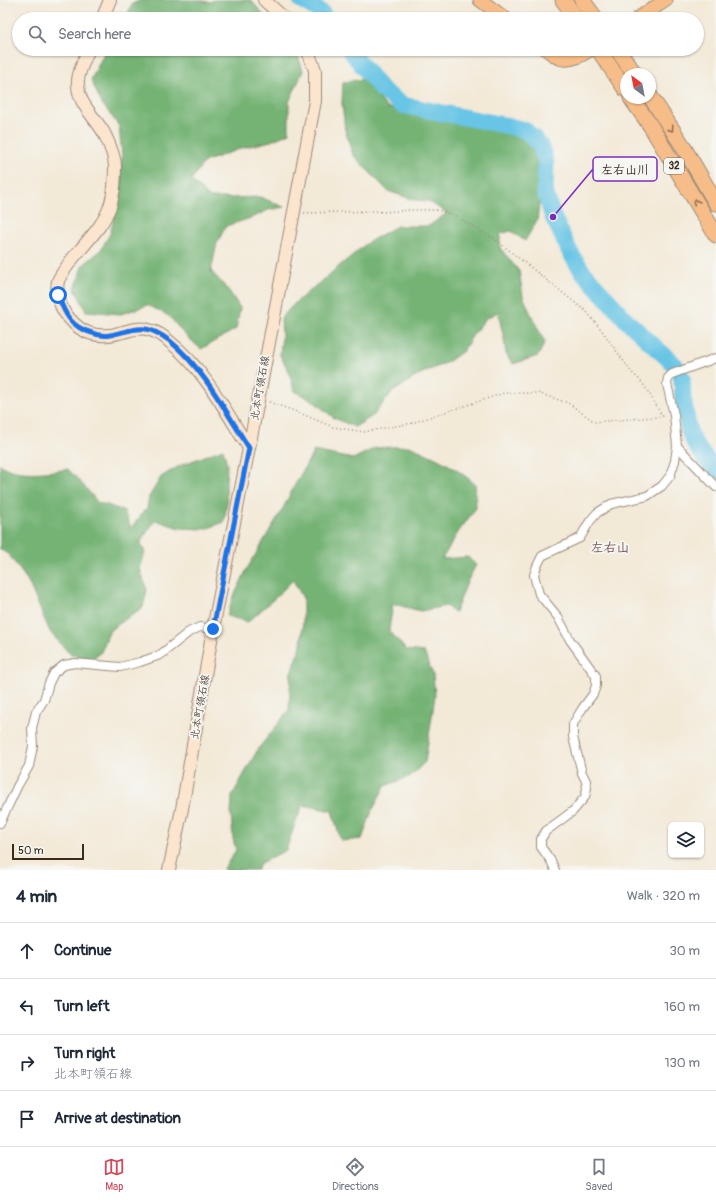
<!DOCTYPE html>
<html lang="en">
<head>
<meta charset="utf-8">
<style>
	:root { --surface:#fff; --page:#f2f2f3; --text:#1f2937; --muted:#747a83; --line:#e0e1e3; --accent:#d1495b }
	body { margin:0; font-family:Pangolin,"Klee One",sans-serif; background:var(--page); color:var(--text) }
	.controls { position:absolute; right:12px; bottom:12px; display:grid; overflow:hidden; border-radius:6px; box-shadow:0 1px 3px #0004 }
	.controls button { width:36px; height:36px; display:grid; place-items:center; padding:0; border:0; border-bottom:1px solid var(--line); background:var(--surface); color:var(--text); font:20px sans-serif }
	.compass { position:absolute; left:620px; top:68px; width:36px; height:36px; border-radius:50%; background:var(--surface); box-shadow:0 1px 3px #0004; rotate:328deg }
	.scale { position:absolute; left:12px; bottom:10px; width:72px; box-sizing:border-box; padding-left:4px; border:2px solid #3b2a1e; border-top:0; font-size:11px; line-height:14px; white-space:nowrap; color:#3b2a1e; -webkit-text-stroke:3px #f6f6f2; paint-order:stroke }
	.stop { position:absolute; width:12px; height:12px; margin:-9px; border:3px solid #1a73e8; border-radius:50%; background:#fff }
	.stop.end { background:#1a73e8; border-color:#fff; box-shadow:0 1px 4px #0008 }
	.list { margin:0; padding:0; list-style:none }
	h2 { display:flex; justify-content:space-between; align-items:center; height:52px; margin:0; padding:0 16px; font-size:17px }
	h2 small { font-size:13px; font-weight:400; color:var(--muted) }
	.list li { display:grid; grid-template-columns:26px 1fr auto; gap:12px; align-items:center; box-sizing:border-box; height:56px; padding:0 16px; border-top:1px solid var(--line) }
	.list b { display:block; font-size:15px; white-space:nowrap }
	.list p { margin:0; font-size:13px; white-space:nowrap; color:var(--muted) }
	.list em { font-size:13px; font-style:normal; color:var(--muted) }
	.icon { flex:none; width:22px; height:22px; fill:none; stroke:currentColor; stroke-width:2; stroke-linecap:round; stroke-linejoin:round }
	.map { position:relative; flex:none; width:716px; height:870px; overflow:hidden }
	.search { position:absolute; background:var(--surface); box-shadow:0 1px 3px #0004; left:12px; right:12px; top:12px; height:44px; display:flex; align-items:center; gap:10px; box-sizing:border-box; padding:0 14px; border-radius:22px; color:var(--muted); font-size:15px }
	.sheet { height:276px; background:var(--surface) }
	nav { display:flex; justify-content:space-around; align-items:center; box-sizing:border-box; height:56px; border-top:1px solid var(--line); background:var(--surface); font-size:11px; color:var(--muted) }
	nav a { display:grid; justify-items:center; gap:2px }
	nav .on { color:var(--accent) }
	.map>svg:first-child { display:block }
</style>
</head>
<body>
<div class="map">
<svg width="716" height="870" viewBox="0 0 716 870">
	<rect width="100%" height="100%" fill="#f6f6f2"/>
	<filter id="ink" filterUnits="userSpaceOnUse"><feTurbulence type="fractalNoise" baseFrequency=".025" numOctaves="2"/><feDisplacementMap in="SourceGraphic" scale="8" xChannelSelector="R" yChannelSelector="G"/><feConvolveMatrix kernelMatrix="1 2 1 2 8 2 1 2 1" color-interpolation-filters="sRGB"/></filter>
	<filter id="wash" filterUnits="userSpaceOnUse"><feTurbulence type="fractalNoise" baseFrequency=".012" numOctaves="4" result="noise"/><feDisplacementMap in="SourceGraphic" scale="16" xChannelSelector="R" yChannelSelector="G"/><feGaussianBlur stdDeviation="0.9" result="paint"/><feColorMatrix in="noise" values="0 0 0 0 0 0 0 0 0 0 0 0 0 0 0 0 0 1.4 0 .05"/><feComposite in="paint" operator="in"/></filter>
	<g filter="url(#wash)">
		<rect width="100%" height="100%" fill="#f3e9d7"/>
		<path fill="#74b374" stroke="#586e49" d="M141,0h59l8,2 8,-2h35l16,19h-142l7,-15z
			M106,49h190l7,22 -14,31v31l-18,8 -29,7 -38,14 -13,18 19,18h20l30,-1 24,10 -16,3 -14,7 -28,9 -9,17 -6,28 18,20 11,17 -4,21 -35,20 -17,-15 -15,-18 -21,-11 -27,9 -35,-3 -11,-22 7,-23 18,-15 10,-17 5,-22 7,-56 -3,-30 -18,-24 -10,-22z
			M364,79l23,29 121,23 13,5 15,14 4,48 -3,22 -12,21 -14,-10 -11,3v14l19,23 4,25 10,23 12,23 -7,14 -25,8 -7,-10 -2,-15 -6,-27 -12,6 -12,15 -11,18 -15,11 -28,12 -29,19 -17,22 -19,12 -21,-9 -22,-18 -18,-9 -5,-19 -9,-17 2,-20 -1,-17 14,-15 72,-60 30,-17h32l18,-13 -19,-12 -14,-1 -26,-9 -35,-36 -8,-25 -3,-27 1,-21z
			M409,446c26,11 44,19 66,38l1,24 -17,23 -17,28 26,-2 8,8 -8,15 -13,33 -9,-7 -25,5 -28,-7 -4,26 17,20 18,2 9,22 2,22 -10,66 -14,14 -26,10 -13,25 -10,28 -21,2 -9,-30 -29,-6 -7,16 -10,29 -27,14 -1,6h-35l13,-20 -3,-11 -2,-25 1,-18 26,-47 31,-39 2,-38 10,-27 2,-24v-23l-10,-18 -17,17 -28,25 -21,-6 6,-18 14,-29 35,-59 13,-25 19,-34 39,8 22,-11z
			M223,449l4,15 -1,20 1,20 -3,18 -18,7 -27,-1 -24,-8 -15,23 5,9 -5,17 7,21 -4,17 -33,23 -9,22 -10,7 -20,-4 -21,-23 -22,-51 -19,-26 -9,-6v-85c13,13 51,8 68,5l17,18 13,16 9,2 17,6 7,17 16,-20 2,-11 12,-20 18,-11z"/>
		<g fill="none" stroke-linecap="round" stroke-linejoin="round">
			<path stroke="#67c5e5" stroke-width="17" d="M301,0l20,12 5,7
				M349,49l32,40 21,16 107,21 16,4 9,8 7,9 5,15 -1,30 8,25 18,37 12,18 45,50 48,44 6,12 1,20 6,33 7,15 20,26"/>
		</g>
	</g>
	<g filter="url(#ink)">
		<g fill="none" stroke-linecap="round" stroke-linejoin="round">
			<g stroke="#978a7a" stroke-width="10">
				<path id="street" d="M677,446l39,41
					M0,823l18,-38 11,-19 4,-20 -1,-18 4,-16 8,-12 5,-17 5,-10 10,-8 11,-2 45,4 20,-5 20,-7 29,-23 11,-5 13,2
					M555,870l-4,-9 -10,-14v-8l5,-8 27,-20 12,-14 2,-9 -1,-7 -4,-8 -9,-36v-13l9,-15 11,-15 3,-8v-10l-26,-36 -12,-23 -19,-23 -5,-19 3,-9 5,-10 38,-18 10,-17 7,-8 14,-9 36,-8 15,-10 8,-10 5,-15 2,-15 -3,-31 -7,-31 1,-6 4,-4 44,-16"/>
			</g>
			<g stroke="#978a7a" stroke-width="14">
				<path id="secondary" d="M264,0l21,19
					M102,19l8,-19
					M89,49c-4,9 -10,21 -11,31 -2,23 16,35 26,53 5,10 11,23 11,34 0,14 -1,27 -5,39 -6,19 -23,35 -35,50 -4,4 -15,20 -17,25 -2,9 1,24 7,32 11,15 23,24 43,22 5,0 10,-2 15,-3 7,-2 16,-5 23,-3 9,2 18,7 24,13 35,28 56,70 79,106
					M169,870l13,-61 31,-180 36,-181 66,-347v-31l-8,-21"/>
			</g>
			<g stroke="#978a7a" stroke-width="15">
				<path id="primary" d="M480,0l26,19
					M637,19l29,-19
					M546,49c4,3 8,7 13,9 12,4 23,-3 32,-9"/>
			</g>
			<g stroke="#978a7a" stroke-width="17">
				<path id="highway" d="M563,0l14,19
					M582,0l14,19
					M598,49l28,41
					M617,49l18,25
					M650,96l31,47 35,60
					M631,98l19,27 66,110"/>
			</g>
			<path stroke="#978a7a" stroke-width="1.5" stroke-dasharray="1 3" stroke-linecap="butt" d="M304,213l70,-2 9,1 27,-2h28l17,6 41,24 91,72 16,20 29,41c12,8 23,31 30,43
				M269,402l28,10 36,15 31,5 48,-9 92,-30h34l30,10 27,19 71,-6"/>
			<use href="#street" stroke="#fff" stroke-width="8"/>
			<use href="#secondary" stroke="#fce5cf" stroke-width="12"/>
			<use href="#primary" stroke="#f7bd88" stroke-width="13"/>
			<use href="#highway" stroke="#f7bd88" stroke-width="15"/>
		</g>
		<defs><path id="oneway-chevron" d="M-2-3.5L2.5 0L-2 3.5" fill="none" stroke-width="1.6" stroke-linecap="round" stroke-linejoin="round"/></defs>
		<g stroke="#906c4e">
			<use href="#oneway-chevron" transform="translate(671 129) rotate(57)"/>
			<use href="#oneway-chevron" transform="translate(696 202) rotate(-121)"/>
		</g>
	</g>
	<g fill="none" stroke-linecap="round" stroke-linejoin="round" filter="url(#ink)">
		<path stroke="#1a73e8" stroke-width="5" d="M58,295c7,20 13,32 34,38 5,2 13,3 18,2 12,-2 24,-8 36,-6 8,1 17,7 24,12 34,28 56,71 79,107l-36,181"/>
	</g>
	<g text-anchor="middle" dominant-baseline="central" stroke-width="3.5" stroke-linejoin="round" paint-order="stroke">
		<rect fill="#f6f6f2" stroke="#73675e" stroke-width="1" x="664" y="158" width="20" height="16" rx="3"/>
		<g font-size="10" font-weight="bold" fill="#3b2a1e">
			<text x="674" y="166">32</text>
		</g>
		<g font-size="11" fill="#3b2a1e" stroke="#f6f6f2">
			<text transform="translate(260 388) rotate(-80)">北本町領石線</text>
			<text transform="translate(200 707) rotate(-80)">北本町領石線</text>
		</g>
		<g font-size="13" font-weight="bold" fill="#775557" stroke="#f6f6f2">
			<text x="610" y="548">左右山</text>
		</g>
	</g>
	<path fill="none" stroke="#7b2cbf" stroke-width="1.5" d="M553 217L593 169"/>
	<circle fill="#7b2cbf" stroke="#f6f6f2" stroke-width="1.5" cx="553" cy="217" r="4"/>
	<rect fill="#f6f6f2" stroke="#7b2cbf" stroke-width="1.5" x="593" y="157" width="64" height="24" rx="4"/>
	<g font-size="12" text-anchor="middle" font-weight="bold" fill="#3b2a1e">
		<text x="625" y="174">左右山川</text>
	</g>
</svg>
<div class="controls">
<button><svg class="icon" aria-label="layers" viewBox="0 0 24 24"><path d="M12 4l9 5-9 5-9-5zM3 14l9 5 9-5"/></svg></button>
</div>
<svg class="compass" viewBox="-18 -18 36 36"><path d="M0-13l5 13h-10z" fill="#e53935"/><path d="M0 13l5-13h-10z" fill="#747a83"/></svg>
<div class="scale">50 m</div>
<div class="stop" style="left:58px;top:295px"></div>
<div class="stop end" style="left:213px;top:629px"></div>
<div class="search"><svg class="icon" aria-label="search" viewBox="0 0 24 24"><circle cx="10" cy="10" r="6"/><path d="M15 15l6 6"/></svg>Search here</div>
</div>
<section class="sheet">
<h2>4 min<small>Walk · 320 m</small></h2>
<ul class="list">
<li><svg class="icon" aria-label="ahead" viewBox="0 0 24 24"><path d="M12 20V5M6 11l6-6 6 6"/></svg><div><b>Continue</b></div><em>30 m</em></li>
<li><svg class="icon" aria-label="left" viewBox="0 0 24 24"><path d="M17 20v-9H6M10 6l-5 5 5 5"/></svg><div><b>Turn left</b></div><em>160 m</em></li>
<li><svg class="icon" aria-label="right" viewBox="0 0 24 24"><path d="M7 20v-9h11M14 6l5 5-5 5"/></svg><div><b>Turn right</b><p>北本町領石線</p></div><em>130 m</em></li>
<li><svg class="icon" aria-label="arrive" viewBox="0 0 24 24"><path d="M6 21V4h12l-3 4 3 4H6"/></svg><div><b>Arrive at destination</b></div></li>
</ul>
</section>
<nav>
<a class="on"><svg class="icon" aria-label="map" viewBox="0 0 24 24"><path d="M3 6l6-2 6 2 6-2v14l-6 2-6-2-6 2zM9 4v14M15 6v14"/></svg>Map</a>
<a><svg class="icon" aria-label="directions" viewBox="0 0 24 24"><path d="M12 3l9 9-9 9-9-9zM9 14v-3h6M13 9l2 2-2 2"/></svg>Directions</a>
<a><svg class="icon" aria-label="saved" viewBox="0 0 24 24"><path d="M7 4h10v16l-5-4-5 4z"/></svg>Saved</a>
</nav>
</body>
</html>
